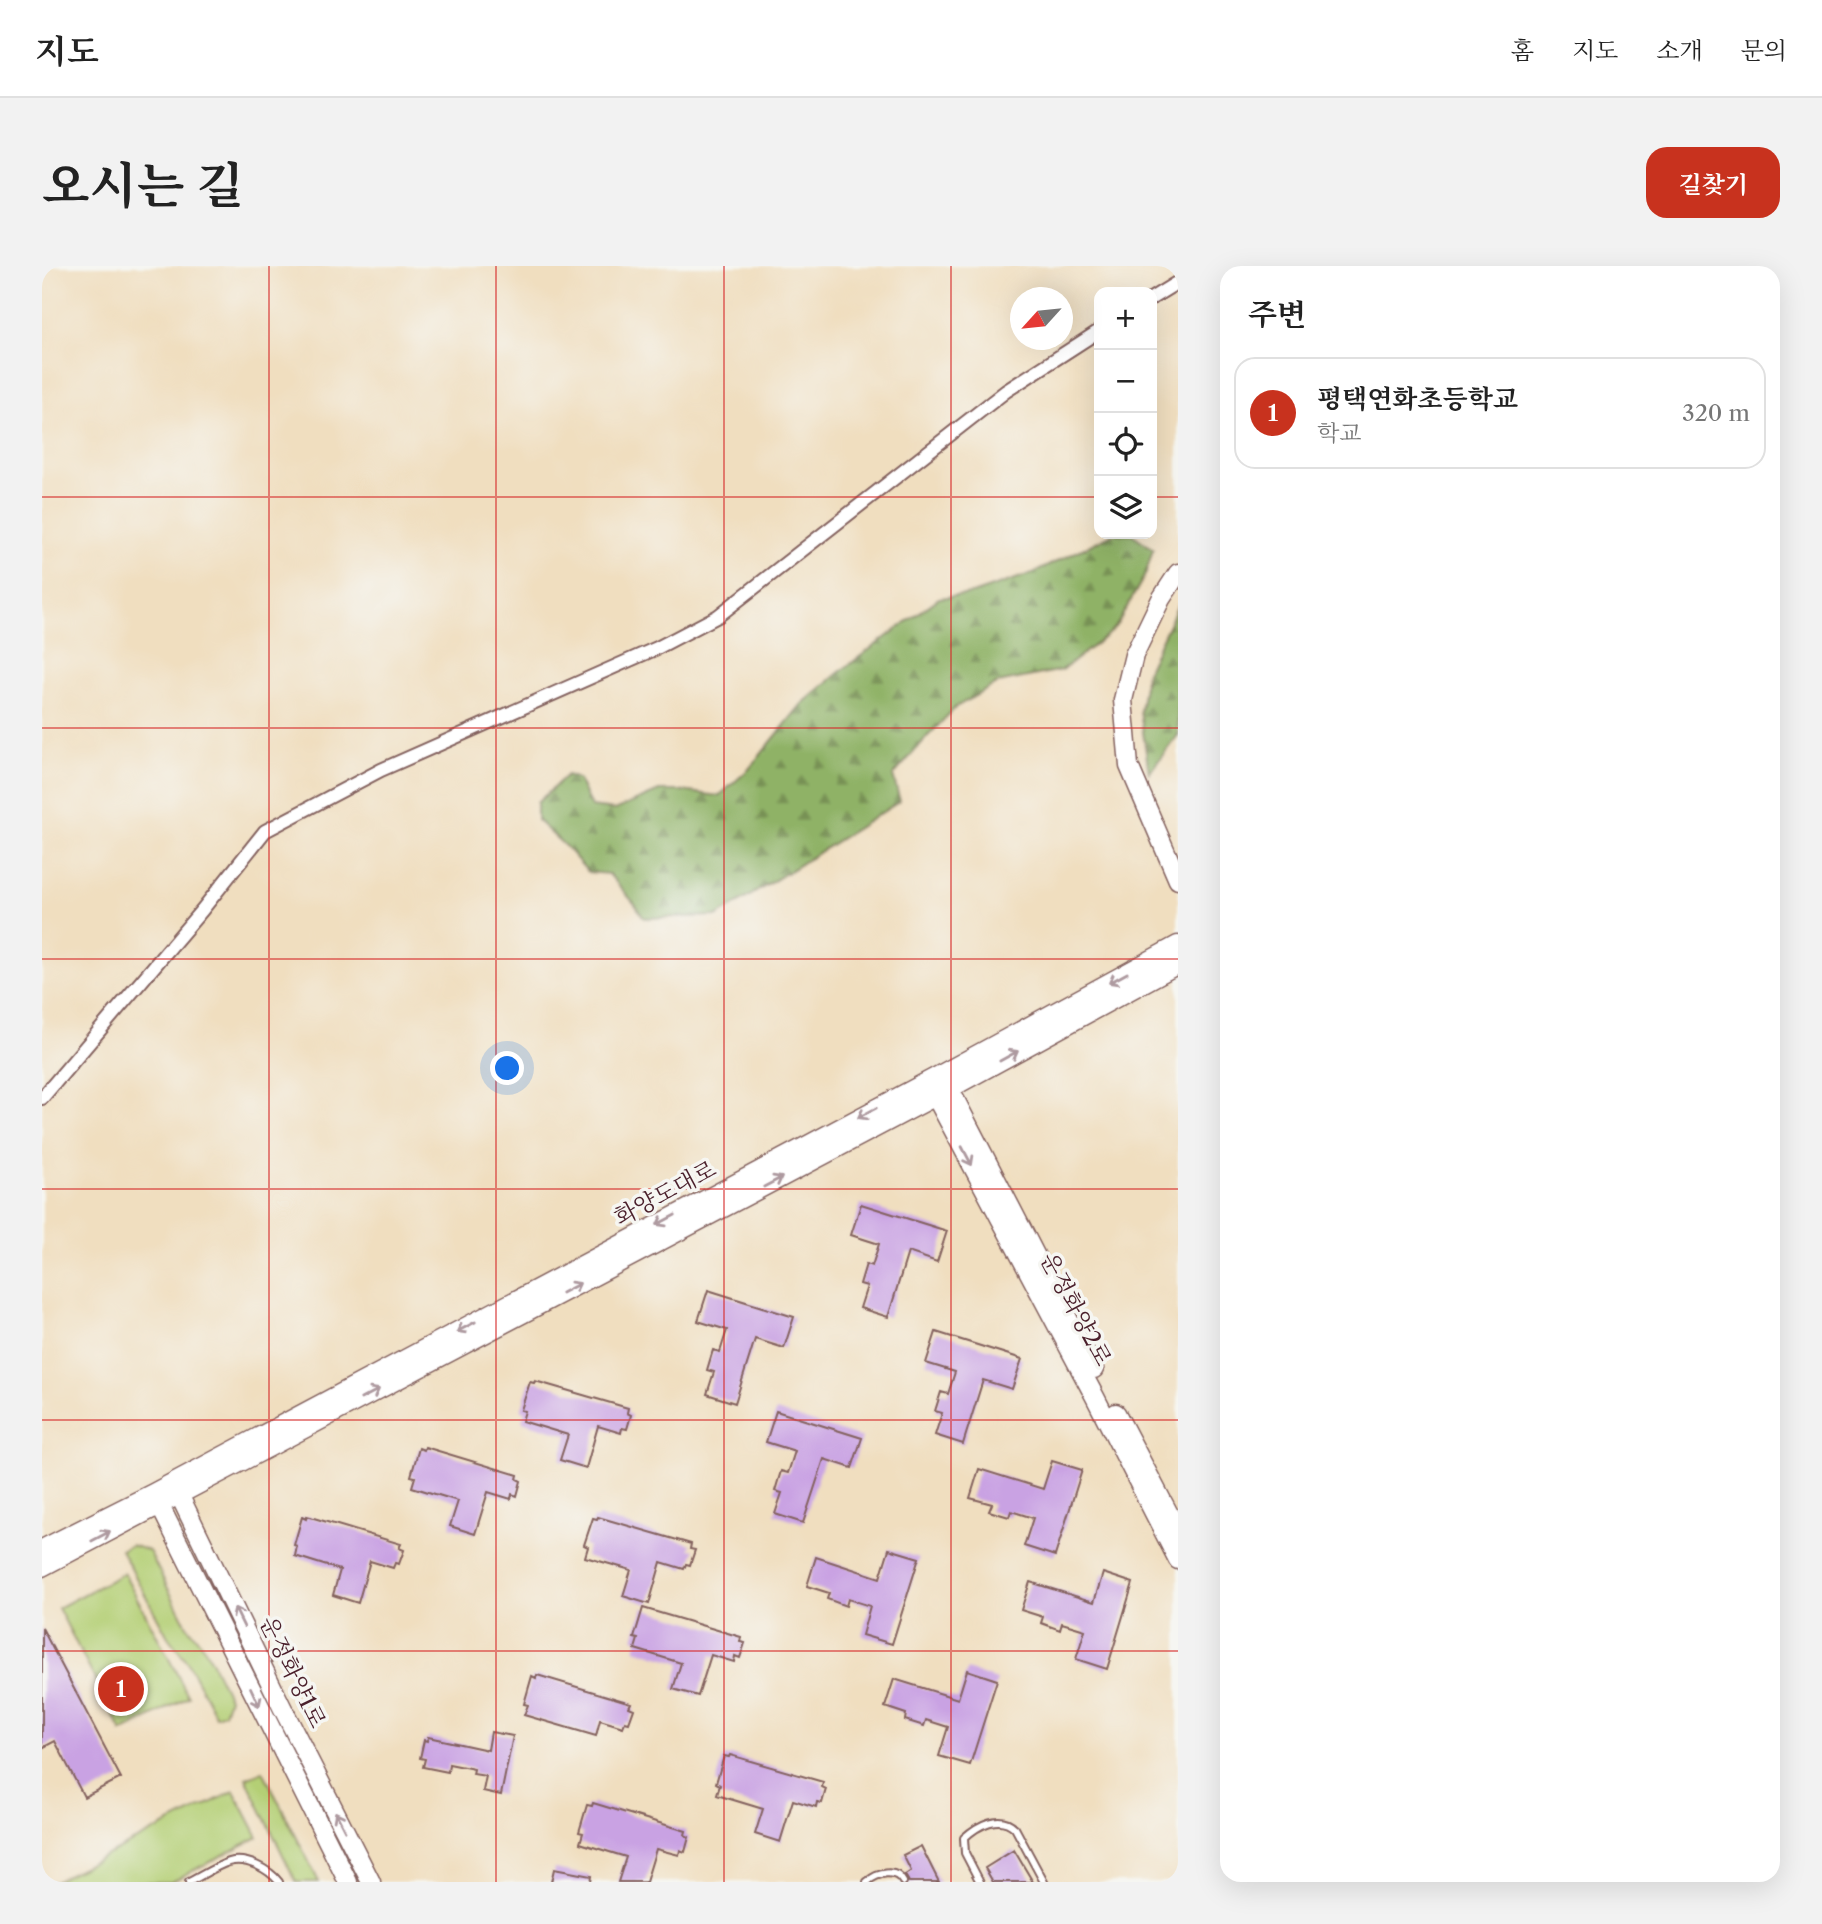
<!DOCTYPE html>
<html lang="ko">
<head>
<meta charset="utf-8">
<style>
	:root { --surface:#fff; --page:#f2f2f2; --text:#222; --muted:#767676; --line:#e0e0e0; --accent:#c8321e }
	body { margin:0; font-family:"Libre Caslon Text","Noto Serif KR",serif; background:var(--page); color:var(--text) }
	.controls { position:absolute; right:21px; top:21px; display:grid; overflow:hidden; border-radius:14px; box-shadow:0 7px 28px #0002 }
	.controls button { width:63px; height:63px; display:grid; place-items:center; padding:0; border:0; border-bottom:2px solid var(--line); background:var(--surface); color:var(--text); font:35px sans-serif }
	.compass { position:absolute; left:968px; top:21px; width:63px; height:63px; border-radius:50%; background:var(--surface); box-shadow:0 7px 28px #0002; rotate:243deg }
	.you { position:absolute; left:466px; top:803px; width:24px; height:24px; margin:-18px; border:5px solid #fff; border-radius:50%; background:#1a73e8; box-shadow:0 0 0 10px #1a73e833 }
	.badge { display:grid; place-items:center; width:46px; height:46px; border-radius:50%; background:var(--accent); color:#fff; font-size:23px; font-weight:700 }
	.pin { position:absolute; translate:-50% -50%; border:4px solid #fff; box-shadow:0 2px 7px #0006 }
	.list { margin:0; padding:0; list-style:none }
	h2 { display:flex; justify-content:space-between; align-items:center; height:91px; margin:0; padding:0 28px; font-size:30px }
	h2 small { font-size:23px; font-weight:400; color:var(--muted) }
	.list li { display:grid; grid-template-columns:46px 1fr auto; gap:21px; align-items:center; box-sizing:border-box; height:112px; margin:0 14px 14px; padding:0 14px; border:2px solid var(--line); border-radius:21px }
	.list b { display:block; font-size:26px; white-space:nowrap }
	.list p { margin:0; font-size:23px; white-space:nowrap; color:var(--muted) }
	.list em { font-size:23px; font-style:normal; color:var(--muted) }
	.icon { flex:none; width:38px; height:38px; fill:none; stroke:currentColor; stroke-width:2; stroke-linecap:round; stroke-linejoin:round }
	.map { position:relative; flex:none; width:1136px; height:1616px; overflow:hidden; border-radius:21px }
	header { display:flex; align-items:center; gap:42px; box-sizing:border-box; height:98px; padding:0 35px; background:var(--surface); border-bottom:2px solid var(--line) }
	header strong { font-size:33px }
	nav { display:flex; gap:38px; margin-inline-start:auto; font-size:24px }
	.intro { display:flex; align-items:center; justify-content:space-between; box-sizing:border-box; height:168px; padding:0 42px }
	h1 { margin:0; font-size:49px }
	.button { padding:18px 32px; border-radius:21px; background:var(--accent); color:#fff; font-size:24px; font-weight:700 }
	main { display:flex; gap:42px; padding:0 42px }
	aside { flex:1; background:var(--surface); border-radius:21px; box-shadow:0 7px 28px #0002 }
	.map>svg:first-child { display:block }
</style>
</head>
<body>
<header>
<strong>지도</strong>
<nav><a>홈</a><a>지도</a><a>소개</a><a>문의</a></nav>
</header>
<div class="intro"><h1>오시는 길</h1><a class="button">길찾기</a></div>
<main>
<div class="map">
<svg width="1136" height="1616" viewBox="0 0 1136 1616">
	<defs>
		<pattern id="forest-firs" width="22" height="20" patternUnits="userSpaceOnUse" patternTransform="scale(1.75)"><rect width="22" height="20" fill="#8fb266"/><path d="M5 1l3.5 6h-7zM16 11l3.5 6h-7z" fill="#779054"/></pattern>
	</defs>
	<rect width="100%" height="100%" fill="#f6f6f2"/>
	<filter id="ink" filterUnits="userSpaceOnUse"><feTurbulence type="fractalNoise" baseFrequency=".0143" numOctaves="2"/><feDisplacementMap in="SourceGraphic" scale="14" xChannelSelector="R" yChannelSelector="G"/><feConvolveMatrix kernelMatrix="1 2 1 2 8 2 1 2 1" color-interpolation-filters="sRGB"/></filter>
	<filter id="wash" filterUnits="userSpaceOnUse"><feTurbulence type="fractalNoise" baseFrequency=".00686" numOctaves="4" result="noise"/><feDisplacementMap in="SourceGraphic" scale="28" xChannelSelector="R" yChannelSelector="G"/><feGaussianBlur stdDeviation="1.57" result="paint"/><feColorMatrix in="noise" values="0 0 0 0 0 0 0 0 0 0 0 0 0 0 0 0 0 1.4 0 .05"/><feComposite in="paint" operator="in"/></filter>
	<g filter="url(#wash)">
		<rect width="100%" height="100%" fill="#f0debf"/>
		<path fill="#b4cf74" stroke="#7f7750" stroke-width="2" d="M89,1279l18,6 38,75 18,23 24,49 -5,15 -8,3 -29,-54 -19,-25 -47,-87z
			M82,1307l65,124 -67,35 -64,-124z
			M221,1505l56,111h-23l-50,-104z
			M192,1525l24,46 -87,45h-118z"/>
		<path fill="url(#forest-firs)" stroke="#6c6848" stroke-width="2" d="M1070,268h20l21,15 -7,24 -29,52 -11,11 -44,34 -64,13 -42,24 -30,31 -33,38 7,25 -182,115 -74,2 -9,-14 -26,-30 -21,-2 -22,-25 -29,-27v-17l30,-28 11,4 13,28 24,3 44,-19h23l37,5 30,-27 53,-65 40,-34 97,-72 33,-4 64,-22z
			M1136,339v130l-29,38 -9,-62 6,-39z"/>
		<g id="blocks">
			<path fill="#c9a2e3" d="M819,938l86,27 -10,31 -29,-10 -20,65 -28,-9 7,-22 -7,-2 6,-20 6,2 7,-22 -28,-9z
				M666,1024l86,27 -10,31 -29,-9 -20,64 -28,-9 7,-22 -7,-2 6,-20 7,2 7,-22 -29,-9z
				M894,1066l86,27 -10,30 -29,-9 -20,64 -28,-9 7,-22 -7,-2 6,-19 7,2 7,-22 -29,-9z
				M493,1115l93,27 -1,5 4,2 -4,14 -5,-1 -1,5 -23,-7 -12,42 -26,-8 8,-25 -46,-14 3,-10 -4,-1 9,-28 4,1z
				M734,1145l86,27 -10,30 -28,-9 -21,64 -28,-9 7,-21 -7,-2 6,-20 7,2 7,-22 -29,-9z
				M383,1181l93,28 -1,4 4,2 -4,15 -5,-2 -1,5 -23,-7 -13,42 -25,-8 8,-25 -46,-14 3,-10 -4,-1 8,-28 5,2z
				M1010,1195l30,9 -27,86 -31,-10 9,-28 -22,-7 -2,6 -20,-6 3,-7 -22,-6 9,-29 64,20z
				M265,1250l94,28 -2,4 5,2 -5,14 -4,-1 -2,5 -23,-7 -12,42 -25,-8 7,-25 -45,-14 2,-10 -3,-1 8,-28 4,2z
				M556,1251l93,27 -1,5 5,1 -5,15 -4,-1 -2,5 -23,-7 -12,42 -26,-8 8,-26 -46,-13 3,-10 -4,-2 9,-27 4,1z
				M847,1283l30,9 -27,86 -30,-9 8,-29 -22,-7 -2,7 -19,-7 2,-6 -22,-7 9,-29 64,21z
				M1061,1307l30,10 -26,86 -31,-10 9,-29 -23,-7 -2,7 -19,-7 2,-6 -22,-7 9,-28 64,20z
				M601,1342l98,29 -1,5 5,1 -5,15 -5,-2 -1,6 -23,-7 -13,41 -25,-7 8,-26 -46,-14 3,-10 -4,-1z
				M0,1362l79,150 -37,19 -29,-56 -13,7z
				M925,1404l30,10 -27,85 -31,-9 9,-29 -22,-7 -2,6 -19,-6 1,-6 -21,-7 9,-28 64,20z
				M495,1409l94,28 -2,4 5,2 -5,14 -4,-1 -2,5 -23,-7 -4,16 -72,-21 4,-10 -4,-1 8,-28 4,2z
				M449,1466l22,4 -12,59 -18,-4 3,-15 -13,-2 1,-5 -25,-5 -1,8 -25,-5 2,-8 -5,-1 4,-18 3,1 1,-4 60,13z
				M688,1489l93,27 -1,5 4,2 -4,14 -5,-1 -1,5 -23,-7 -13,42 -25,-8 8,-25 -46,-14 3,-10 -4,-2 8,-27 5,1z
				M551,1537l93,28 -1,4 4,2 -4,15 -5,-2 -1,5 -23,-6 -10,33h-28l8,-25 -46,-14 3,-10 -4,-1 8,-27 5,1z
				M879,1580l18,36h-30l-4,-7 6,-4 -8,-16z
				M972,1584l19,32h-40l-8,-14z
				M512,1603l37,7 -1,6h-39z"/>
		</g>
	</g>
	<g filter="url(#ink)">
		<use href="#blocks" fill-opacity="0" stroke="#84625f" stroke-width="2"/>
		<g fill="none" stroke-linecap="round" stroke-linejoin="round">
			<g stroke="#84625f" stroke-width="10">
				<path id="lane" d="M147,1616c12,-6 27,-16 40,-20 17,-5 40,7 50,20
					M825,1616c10,-9 29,-14 36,0
					M938,1616l-15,-29 -1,-15c14,-13 36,-25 51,-10l29,54"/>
			</g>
			<g stroke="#84625f" stroke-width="16">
				<path id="street" d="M1110,32l26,-16
					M0,832l160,-188 63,-79 116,-61 276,-122 61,-32 288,-225 93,-60"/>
			</g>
			<g stroke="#84625f" stroke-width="21">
				<path id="secondary" d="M1136,307l-17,26 -27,56 -11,45 6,66 49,114
					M903,814l149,289
					M888,820l165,311 83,163
					M1074,1147l62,118
					M132,1218l108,223 89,175
					M112,1228l194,388
					M0,1283l111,-56 781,-415 244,-133
					M0,1301l907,-478 229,-125"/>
			</g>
			<use href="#lane" stroke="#fff" stroke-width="6"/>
			<use href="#street" stroke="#fff" stroke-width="12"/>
			<use href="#secondary" stroke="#fff" stroke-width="18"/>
		</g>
		<defs><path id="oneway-shaft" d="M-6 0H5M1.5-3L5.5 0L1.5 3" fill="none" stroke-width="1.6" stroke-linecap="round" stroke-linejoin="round" transform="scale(1.75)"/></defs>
		<g stroke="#ae9aa0">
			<use href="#oneway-shaft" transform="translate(1076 712) rotate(151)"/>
			<use href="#oneway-shaft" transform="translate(967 790) rotate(-29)"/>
			<use href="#oneway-shaft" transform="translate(825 847) rotate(152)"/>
			<use href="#oneway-shaft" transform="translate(925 890) rotate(62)"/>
			<use href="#oneway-shaft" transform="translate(731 916) rotate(-28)"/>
			<use href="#oneway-shaft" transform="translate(624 954) rotate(152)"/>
			<use href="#oneway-shaft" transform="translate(529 1022) rotate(-28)"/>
			<use href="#oneway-shaft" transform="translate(424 1061) rotate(152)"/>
			<use href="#oneway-shaft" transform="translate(328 1128) rotate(-28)"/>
			<use href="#oneway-shaft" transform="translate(59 1270) rotate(-28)"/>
			<use href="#oneway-shaft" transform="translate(197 1351) rotate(-116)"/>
			<use href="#oneway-shaft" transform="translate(213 1431) rotate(65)"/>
			<use href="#oneway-shaft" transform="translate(298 1555) rotate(-117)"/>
		</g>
	</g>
	<path fill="none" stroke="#d62828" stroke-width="2" stroke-opacity="0.55" d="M227,0v1616M454,0v1616M682,0v1616M909,0v1616M0,231h1057M1110,231h26M0,462h1136M0,693h1136M0,923h1136M0,1154h1136M0,1385h1136"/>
	<g text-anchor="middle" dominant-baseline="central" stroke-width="7" stroke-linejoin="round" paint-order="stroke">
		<g font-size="23" fill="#4a1f2b" stroke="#f6f6f2">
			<text transform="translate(623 927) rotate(-28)">화양도대로</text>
			<text transform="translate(1034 1043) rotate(62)">운정화양2로</text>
			<text transform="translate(251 1406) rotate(64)">운정화양1로</text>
		</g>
	</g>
</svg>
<div class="controls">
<button>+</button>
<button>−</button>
<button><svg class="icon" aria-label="locate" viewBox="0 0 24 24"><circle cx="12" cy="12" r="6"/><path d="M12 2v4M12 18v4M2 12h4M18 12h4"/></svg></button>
<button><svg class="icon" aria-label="layers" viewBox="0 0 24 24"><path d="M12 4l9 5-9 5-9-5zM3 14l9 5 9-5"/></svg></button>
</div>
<svg class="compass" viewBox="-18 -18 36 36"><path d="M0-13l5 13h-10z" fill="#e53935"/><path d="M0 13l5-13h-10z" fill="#767676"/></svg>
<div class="you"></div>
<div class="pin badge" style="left:79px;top:1423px">1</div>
</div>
<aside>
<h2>주변<small></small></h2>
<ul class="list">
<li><span class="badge">1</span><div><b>평택연화초등학교</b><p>학교</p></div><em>320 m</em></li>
</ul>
</aside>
</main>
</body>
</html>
